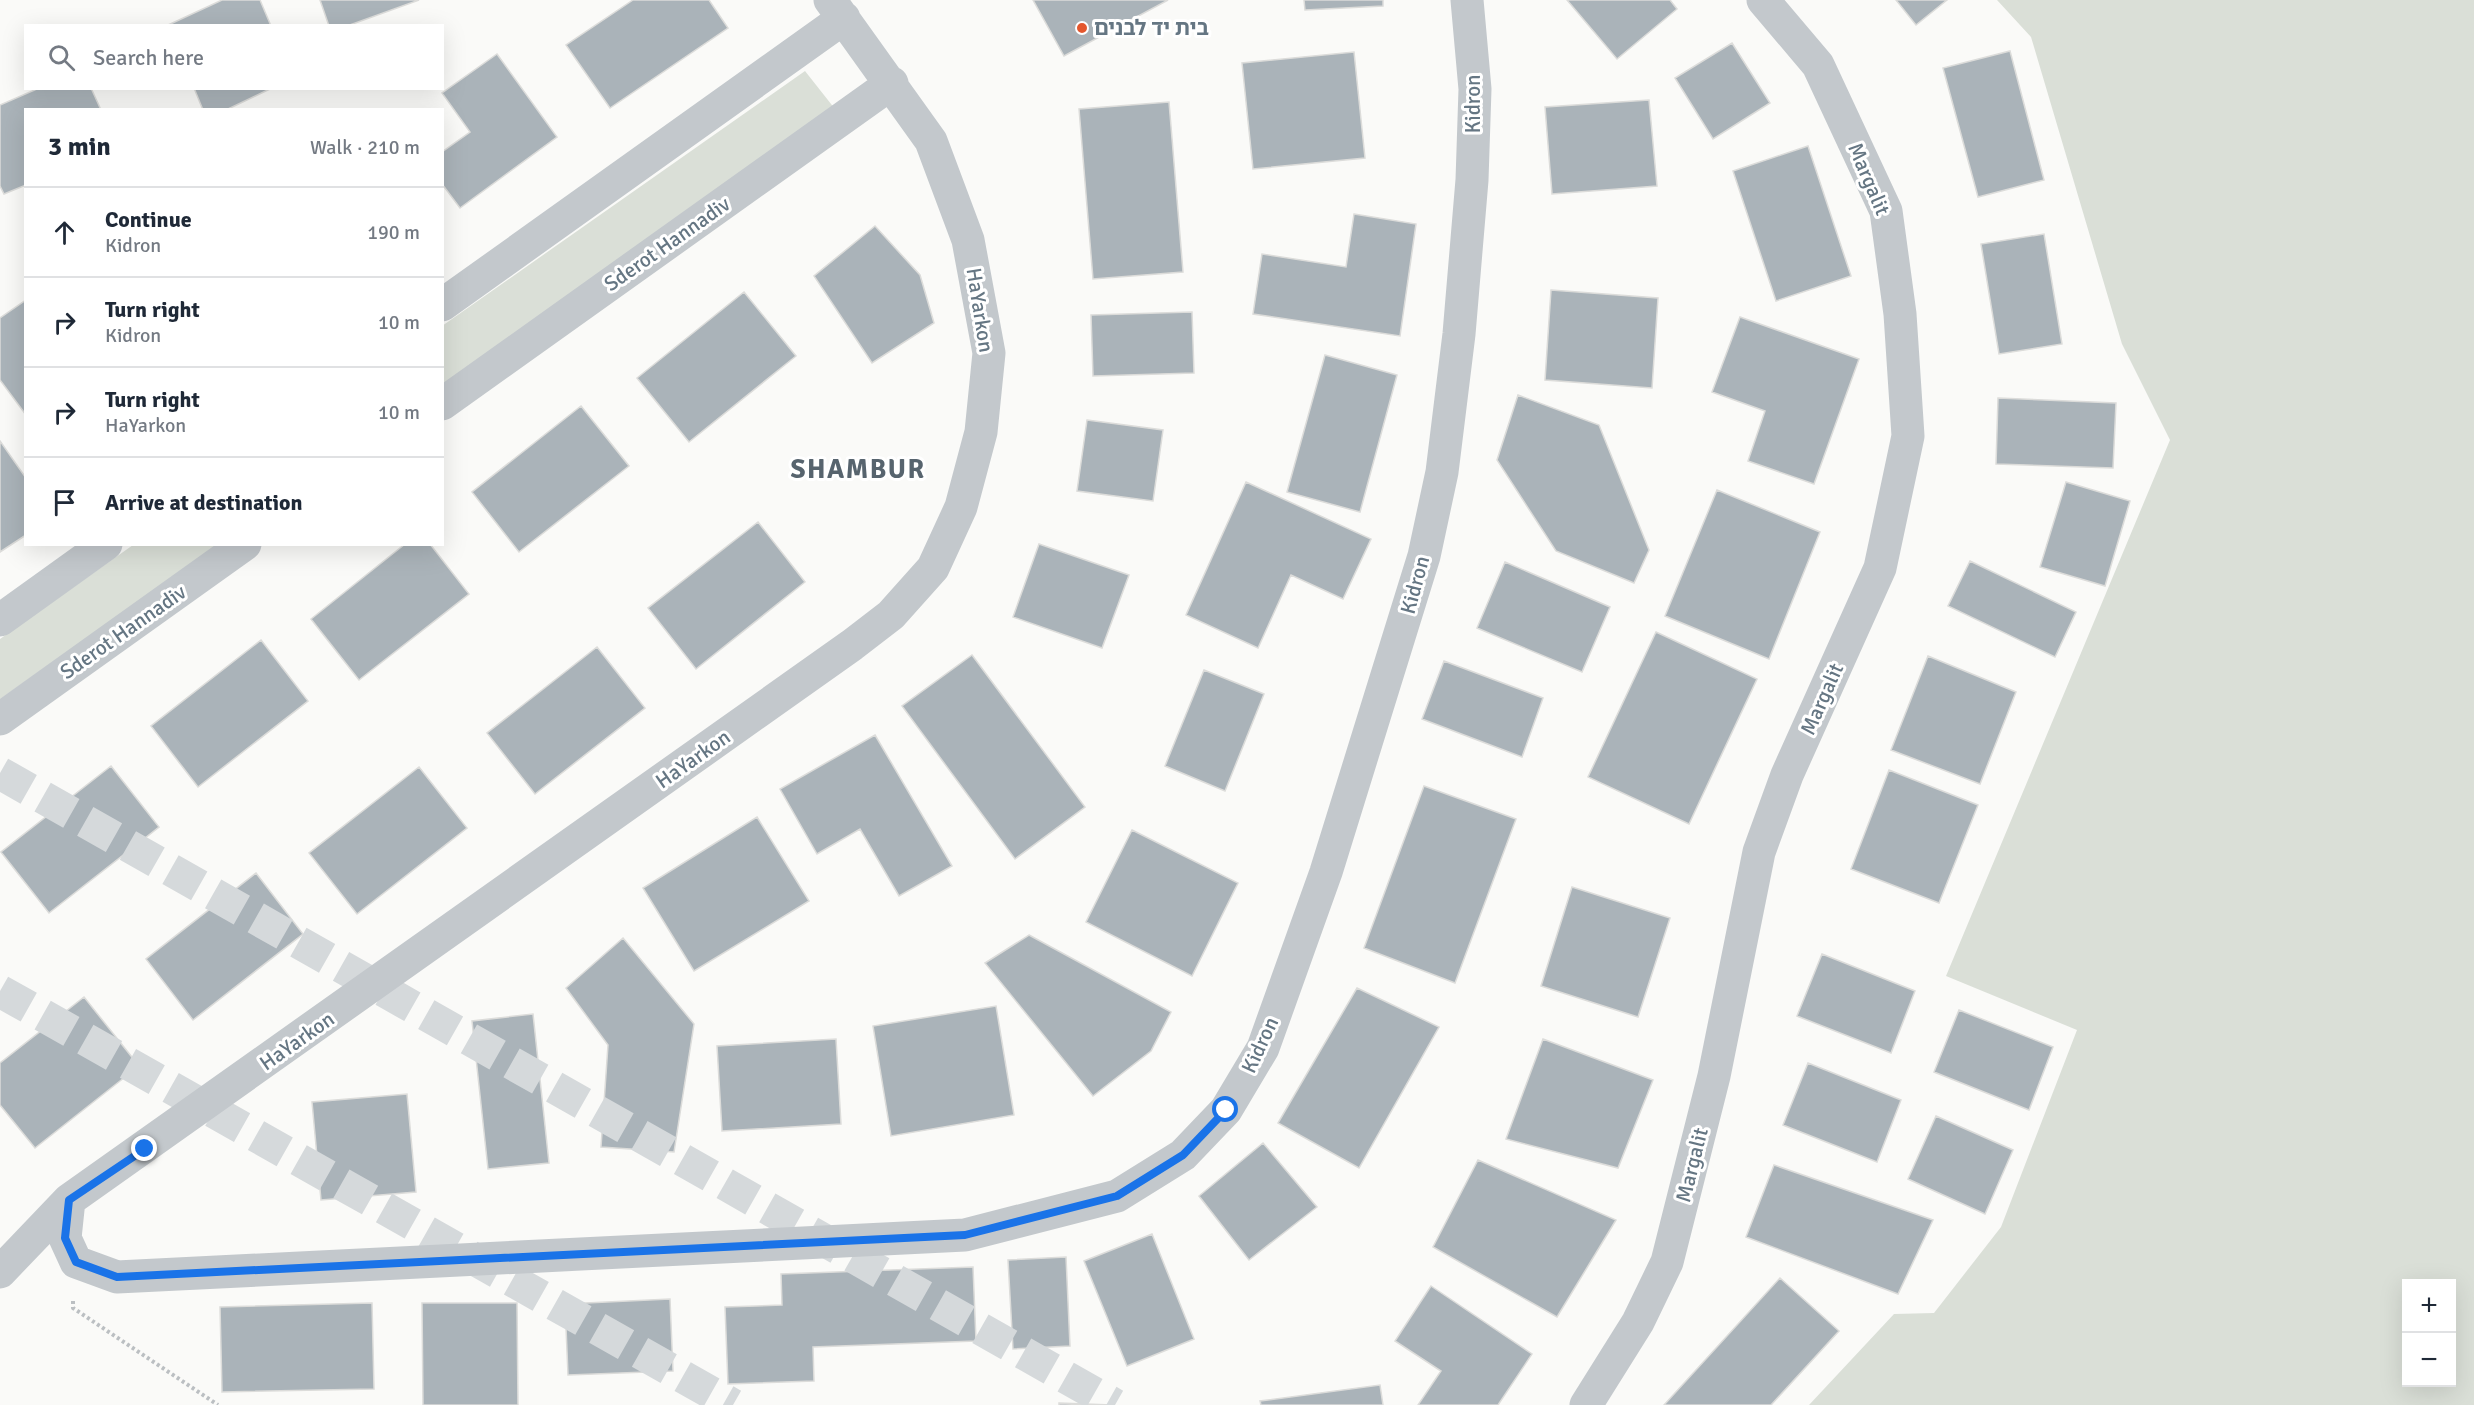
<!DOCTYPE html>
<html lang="en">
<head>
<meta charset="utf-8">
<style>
	:root { --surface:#fff; --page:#f6f6f7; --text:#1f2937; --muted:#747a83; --line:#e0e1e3 }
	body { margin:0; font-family:Signika,"Noto Sans Hebrew",sans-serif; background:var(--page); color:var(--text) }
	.controls { position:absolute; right:18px; bottom:18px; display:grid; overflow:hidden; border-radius:0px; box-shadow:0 6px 24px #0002 }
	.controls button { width:54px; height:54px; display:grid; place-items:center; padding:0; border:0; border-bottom:2px solid var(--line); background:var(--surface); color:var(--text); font:30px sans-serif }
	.stop { position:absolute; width:18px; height:18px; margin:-14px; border:4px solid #1a73e8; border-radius:50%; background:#fff }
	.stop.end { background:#1a73e8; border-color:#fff; box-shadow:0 2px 6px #0008 }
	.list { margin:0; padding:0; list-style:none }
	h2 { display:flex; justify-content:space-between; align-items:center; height:78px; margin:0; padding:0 24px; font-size:26px }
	h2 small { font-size:20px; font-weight:400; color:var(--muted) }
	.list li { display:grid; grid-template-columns:39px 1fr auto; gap:18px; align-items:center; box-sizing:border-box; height:90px; padding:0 24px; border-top:2px solid var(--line) }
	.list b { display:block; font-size:22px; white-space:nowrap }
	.list p { margin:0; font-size:20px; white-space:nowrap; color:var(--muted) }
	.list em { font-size:20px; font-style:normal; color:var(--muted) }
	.icon { flex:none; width:33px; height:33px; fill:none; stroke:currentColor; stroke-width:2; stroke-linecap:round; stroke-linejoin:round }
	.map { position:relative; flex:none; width:2474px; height:1405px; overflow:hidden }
	.search { position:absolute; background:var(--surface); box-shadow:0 6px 24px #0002; left:24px; top:24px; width:420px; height:66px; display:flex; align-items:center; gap:15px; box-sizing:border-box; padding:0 21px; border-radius:0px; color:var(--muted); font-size:22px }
	.panel { position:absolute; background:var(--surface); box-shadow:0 6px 24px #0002; left:24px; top:108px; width:420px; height:438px; border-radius:0px }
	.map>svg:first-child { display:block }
</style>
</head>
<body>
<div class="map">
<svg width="2474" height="1405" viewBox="0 0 2474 1405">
	<rect width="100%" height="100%" fill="#fafaf8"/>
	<path fill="#dadfd7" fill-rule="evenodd" d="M1997,0h477v1405h-665l85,-91 40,-1 67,-86 76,-197 -131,-54 224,-536 -48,-96 -91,-307zM2406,1284h46v98h-46z
		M805,71l30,38 -392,277 -1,-60z
		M133,545h86l-219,154v-60z"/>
	<path fill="#aab3b9" stroke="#dcdcda" stroke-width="1.5" d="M222,0h38l11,26h-105z
		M320,0h99l-72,26h-18z
		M633,0h76l19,28 -118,80 -44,-63z
		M1033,0h135l-104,56z
		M1304,0h79v6l-78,4z
		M1567,0h103l7,9 -60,50z
		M1896,0h51l-31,25z
		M1732,43l38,60 -57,36 -38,-61z
		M2010,51l34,129 -66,17 -35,-129z
		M1354,52l11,106 -112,11 -11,-106z
		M497,54l60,83 -97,71 -18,-24v-32l28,-20 -28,-39z
		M39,88h52l10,22h-75v75l-22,9 -4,-8v-81z
		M194,88h78l-46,22h-23z
		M1649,100l8,86 -105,8 -7,-87z
		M1169,102l14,170 -90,7 -14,-170z
		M1808,146l43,130 -75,25 -43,-130z
		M1354,214l62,10 -16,112 -147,-22 9,-60 84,13z
		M875,226l45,49 14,48 -62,40 -58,-87z
		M2044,234l18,110 -63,10 -18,-110z
		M1551,290l107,8 -6,90 -107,-8z
		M744,292l52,64 -107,86 -52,-64z
		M26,300v115l-26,-35v-62z
		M1192,312l2,61 -101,3 -2,-61z
		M1740,317l119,42 -45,125 -66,-23 17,-50 -53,-19z
		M1325,355l72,20 -37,137 -73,-20z
		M1518,395l81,30 50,125 -15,33 -78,-32 -59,-91z
		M1998,398l118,5 -3,65 -117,-4z
		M581,406l48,60 -110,86 -47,-60z
		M1087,420l76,10 -10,71 -76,-10z
		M0,441l26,37v57l-26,17z
		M1246,482l125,57 -28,60 -52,-24 -33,73 -72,-33z
		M2066,482l64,19 -25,85 -65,-19z
		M1717,490l103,42 -51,127 -104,-43z
		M758,522l47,60 -109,87 -48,-61z
		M405,544h25l39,50 -110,86 -48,-61z
		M1039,544l90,31 -27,73 -89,-31z
		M1970,561l106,51 -21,45 -107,-51z
		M1505,562l105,45 -28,65 -105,-44z
		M1656,632l101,47 -68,145 -101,-47z
		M261,640l47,61 -110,86 -47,-61z
		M597,647l48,61 -110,86 -48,-61z
		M972,655l113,152 -70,52 -113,-153z
		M1928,656l88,36 -36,92 -89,-34z
		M1444,661l99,37 -21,59 -100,-38z
		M1204,670l60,24 -39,97 -60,-25z
		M875,735l77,131 -53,30 -39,-67 -43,25 -37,-65z
		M111,766l48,61 -110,86 -48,-61z
		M419,767l48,61 -110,86 -48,-61z
		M1889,770l89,35 -39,98 -88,-34z
		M1424,786l92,33 -61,164 -91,-35z
		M757,817l52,84 -115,70 -51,-83z
		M1132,830l106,53 -46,93 -106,-54z
		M256,873l47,61 -110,86 -47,-61z
		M1572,887l98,31 -32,99 -97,-31z
		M1029,935l142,77 -20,39 -58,45 -108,-133z
		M623,938l71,86 -20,128 -73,-5 7,-102 -42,-57z
		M1822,954l93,37 -24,62 -94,-37z
		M1357,988l82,39 -80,141 -81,-45z
		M84,997l55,69 -104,82 -35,-43v-42z
		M996,1006l18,109 -123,21 -18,-110z
		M1959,1010l94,37 -24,63 -95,-38z
		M533,1014l16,149 -61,6 -16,-148z
		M836,1039l5,85 -119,7 -5,-85z
		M1543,1039l110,41 -35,88 -112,-29z
		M1808,1063l93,37 -24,62 -94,-37z
		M407,1094l9,98 -95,8 -9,-98z
		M1936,1116l77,34 -28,64 -77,-35z
		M1263,1143l54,64 -68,53 -50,-64z
		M1478,1160l138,60 -59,97 -124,-70z
		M1774,1165l159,55 -35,74 -152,-57z
		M1152,1234l42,105 -67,27 -43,-105z
		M1066,1257l4,89 -57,3 -5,-89z
		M973,1267l3,74 -163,6 1,34 -86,3 -3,-77 57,-2 -1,-31z
		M1780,1278l59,53 -68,74h-107z
		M1431,1286l101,68 -34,51h-80l23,-34 -46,-30z
		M670,1299l3,72 -105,4 -3,-71z
		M372,1303l2,86 -152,3 -2,-85z
		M422,1303h95l1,102h-95z
		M1380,1385l3,20h-122l-1,-4z
		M1059,1403l53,2h-53z"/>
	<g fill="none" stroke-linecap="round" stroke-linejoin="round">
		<path stroke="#d5d9db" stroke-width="33" stroke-dasharray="33 16" stroke-linecap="butt" d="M0,773l1115,632
			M0,991l733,414"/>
		<path stroke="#bbbfc2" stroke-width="4" stroke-dasharray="3 3" stroke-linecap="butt" d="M73,1301v7l145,97"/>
		<path stroke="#c3c8cc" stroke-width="33" d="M442,305l402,-287
			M442,404l450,-321
			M0,620l106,-76
			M0,719l245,-175
			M69,1200l-4,38 11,24 41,15 848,-42 152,-39 66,-41 43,-45 37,-62 63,-176 98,-316 18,-84 17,-138 13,-154 3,-91 -8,-89
			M0,1272l69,-72 783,-555 39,-30 42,-47 28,-61 20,-75 8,-79 -21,-113 -37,-99 -101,-141
			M1586,1405l52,-83 29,-60 47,-186 45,-224 28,-77 93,-207 28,-132 -8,-122 -14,-103 -68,-146 -55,-65"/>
	</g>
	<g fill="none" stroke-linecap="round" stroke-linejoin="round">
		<path stroke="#1a73e8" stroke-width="8" d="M145,1149l-76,51 -4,38 11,24 41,15 848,-42 152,-39 66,-41 43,-45"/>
	</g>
	<circle fill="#e4572e" stroke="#fff" stroke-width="2" cx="1082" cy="28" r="6"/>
	<g text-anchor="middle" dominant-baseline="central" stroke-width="6" stroke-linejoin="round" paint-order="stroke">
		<g font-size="21" font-weight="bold" fill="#657683" stroke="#fff" text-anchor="start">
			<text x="1094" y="28">בית יד לבנים</text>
		</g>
		<g font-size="21" fill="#657683" stroke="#fff">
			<text transform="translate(1473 104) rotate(-90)">Kidron</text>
			<text transform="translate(1869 179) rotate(67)">Margalit</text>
			<text transform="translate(667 244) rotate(-35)">Sderot Hannadiv</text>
			<text transform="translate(980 310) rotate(81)">HaYarkon</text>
			<text transform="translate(1415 585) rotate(-75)">Kidron</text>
			<text transform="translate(123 632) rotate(-35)">Sderot Hannadiv</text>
			<text transform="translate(1822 699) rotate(-66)">Margalit</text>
			<text transform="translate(693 759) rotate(-35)">HaYarkon</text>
			<text transform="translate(297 1041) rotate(-35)">HaYarkon</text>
			<text transform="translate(1260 1045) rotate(-65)">Kidron</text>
			<text transform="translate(1692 1165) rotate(-76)">Margalit</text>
		</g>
		<g font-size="27" font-weight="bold" letter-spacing="1.5" fill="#57646e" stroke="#fff">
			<text x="858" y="469">SHAMBUR</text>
		</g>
	</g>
</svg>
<div class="controls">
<button>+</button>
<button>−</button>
</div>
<div class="stop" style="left:1226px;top:1110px"></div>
<div class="stop end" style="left:145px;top:1149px"></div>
<div class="search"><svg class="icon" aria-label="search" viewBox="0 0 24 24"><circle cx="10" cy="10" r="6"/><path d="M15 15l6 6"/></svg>Search here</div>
<section class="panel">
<h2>3 min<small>Walk · 210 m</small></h2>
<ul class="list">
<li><svg class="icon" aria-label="ahead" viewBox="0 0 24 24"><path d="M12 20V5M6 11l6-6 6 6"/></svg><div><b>Continue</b><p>Kidron</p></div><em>190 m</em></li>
<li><svg class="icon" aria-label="right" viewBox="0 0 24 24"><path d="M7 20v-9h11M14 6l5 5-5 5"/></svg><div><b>Turn right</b><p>Kidron</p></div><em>10 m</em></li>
<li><svg class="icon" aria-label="right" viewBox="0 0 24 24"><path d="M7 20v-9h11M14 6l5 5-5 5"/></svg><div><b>Turn right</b><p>HaYarkon</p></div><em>10 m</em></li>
<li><svg class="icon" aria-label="arrive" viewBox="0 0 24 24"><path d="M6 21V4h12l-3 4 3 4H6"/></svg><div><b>Arrive at destination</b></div></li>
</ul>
</section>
</div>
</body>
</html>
